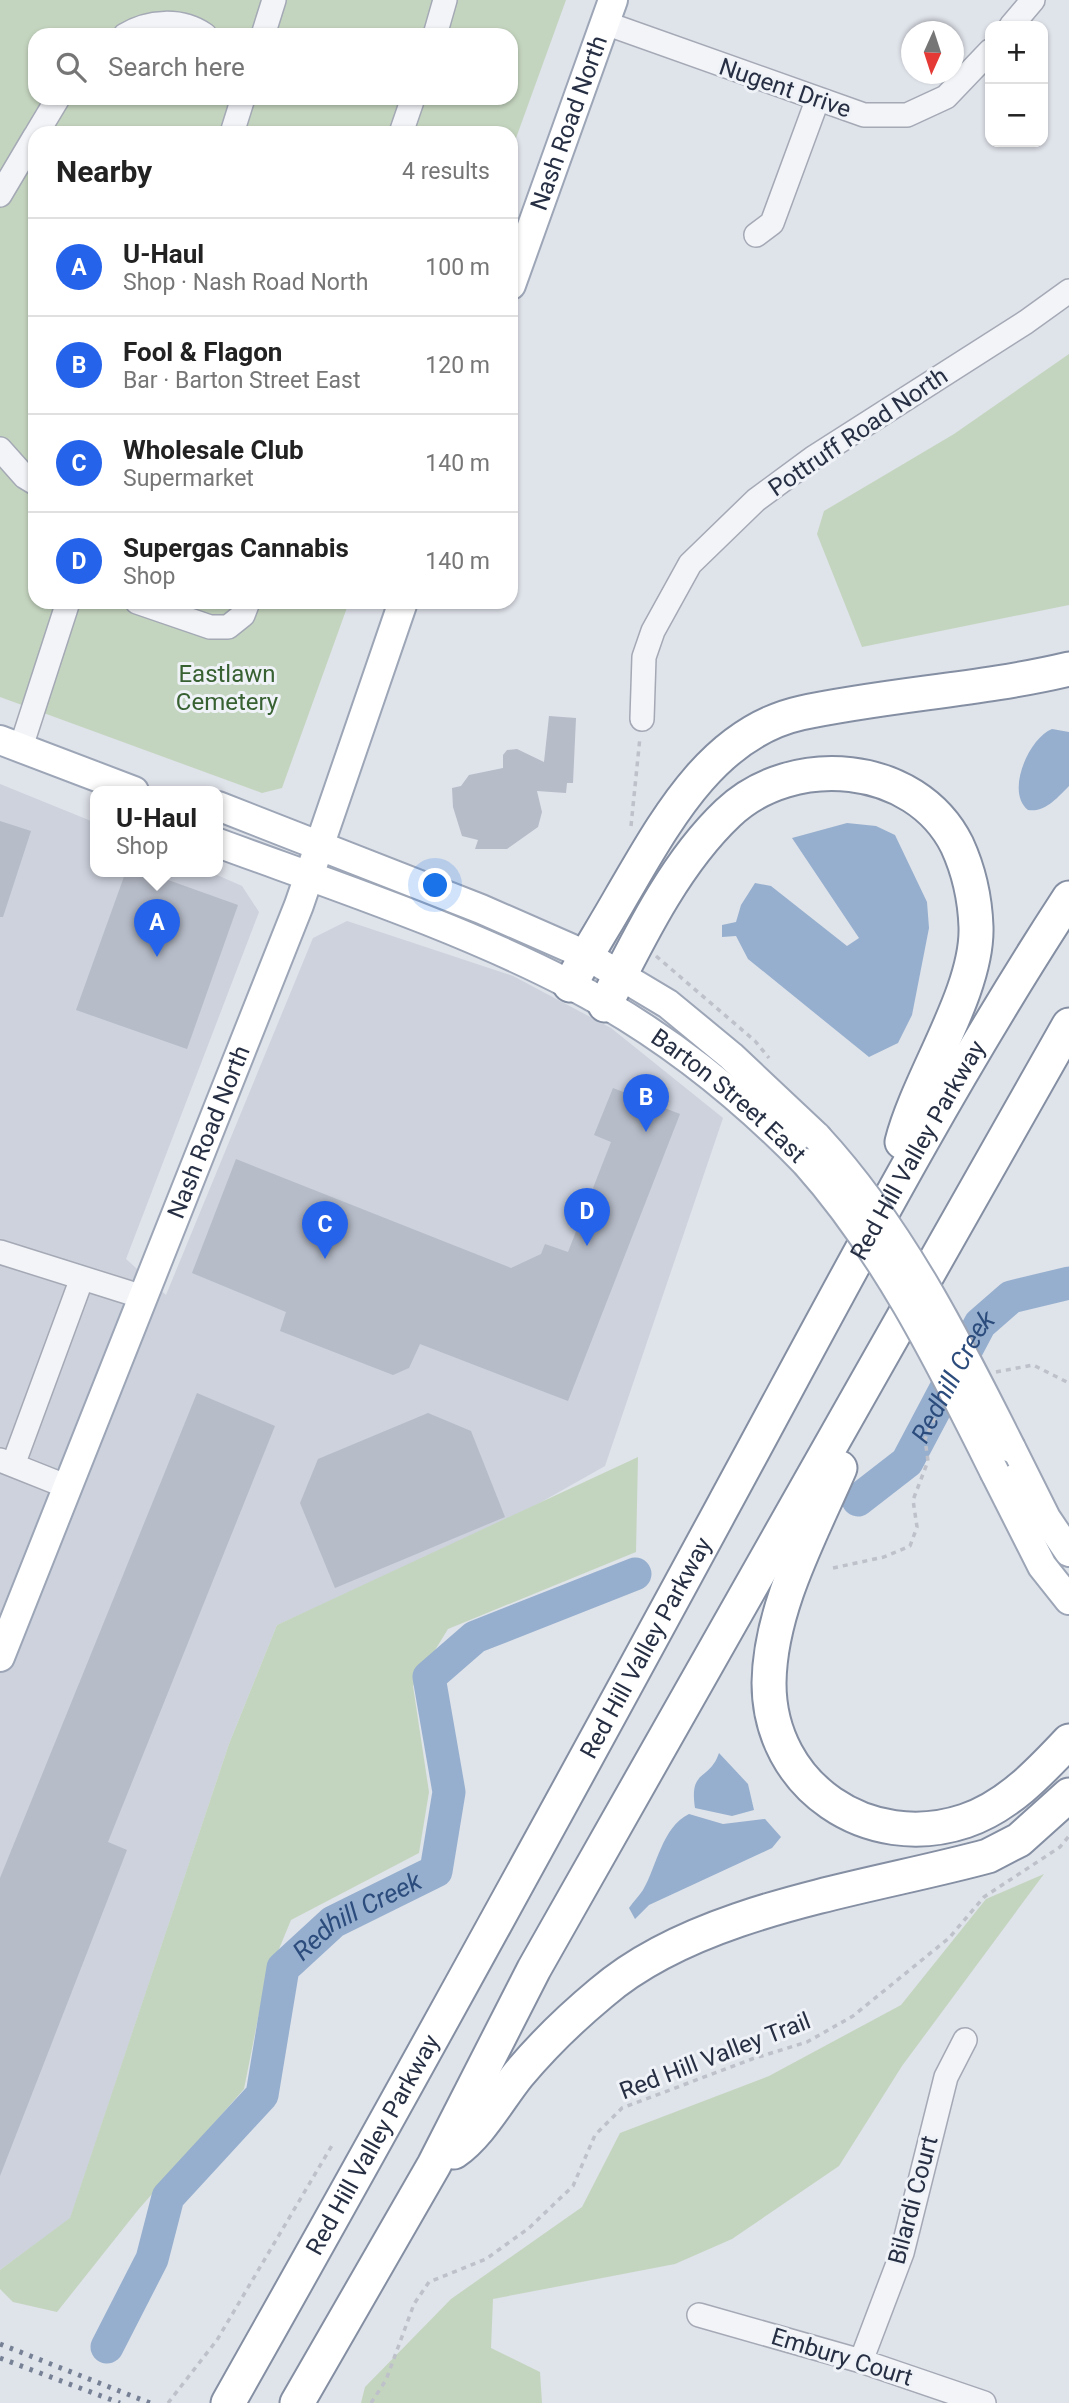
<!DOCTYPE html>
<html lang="en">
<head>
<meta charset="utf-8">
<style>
	:root { --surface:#fff; --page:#f6f6f6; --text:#222; --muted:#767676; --line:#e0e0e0; --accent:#2563eb }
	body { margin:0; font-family:Roboto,sans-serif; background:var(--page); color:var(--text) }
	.controls { position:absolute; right:21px; top:21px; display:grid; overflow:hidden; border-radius:14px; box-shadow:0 2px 5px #0004 }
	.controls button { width:63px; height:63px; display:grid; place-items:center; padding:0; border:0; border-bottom:2px solid var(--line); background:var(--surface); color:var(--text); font:35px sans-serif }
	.compass { position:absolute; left:901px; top:21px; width:63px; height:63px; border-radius:50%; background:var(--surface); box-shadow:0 2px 5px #0004; rotate:183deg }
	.you { position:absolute; left:436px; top:886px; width:24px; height:24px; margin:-18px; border:5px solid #fff; border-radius:50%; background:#1a73e8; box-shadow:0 0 0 10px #1a73e833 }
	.badge { display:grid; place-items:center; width:46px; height:46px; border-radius:50%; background:var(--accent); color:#fff; font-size:23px; font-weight:700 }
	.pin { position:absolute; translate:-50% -58px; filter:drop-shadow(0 2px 4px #0008) }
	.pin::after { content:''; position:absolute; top:37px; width:24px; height:21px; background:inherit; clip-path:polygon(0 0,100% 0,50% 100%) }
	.popup { position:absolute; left:90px; top:786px; width:133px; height:91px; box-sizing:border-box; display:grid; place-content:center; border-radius:14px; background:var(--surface); filter:drop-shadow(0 2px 5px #0005); font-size:23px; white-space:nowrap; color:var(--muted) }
	.popup b { font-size:26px; color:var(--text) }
	.popup::after { content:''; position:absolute; left:50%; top:100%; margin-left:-14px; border:14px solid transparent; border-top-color:var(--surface) }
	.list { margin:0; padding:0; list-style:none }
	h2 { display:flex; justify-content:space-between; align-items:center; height:91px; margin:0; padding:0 28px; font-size:30px }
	h2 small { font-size:23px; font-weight:400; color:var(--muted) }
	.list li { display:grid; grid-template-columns:46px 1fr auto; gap:21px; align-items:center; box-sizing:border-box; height:98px; padding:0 28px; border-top:2px solid var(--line) }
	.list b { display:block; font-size:26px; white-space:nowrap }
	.list p { margin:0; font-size:23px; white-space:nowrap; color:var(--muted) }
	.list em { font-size:23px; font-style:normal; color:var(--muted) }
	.icon { flex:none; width:38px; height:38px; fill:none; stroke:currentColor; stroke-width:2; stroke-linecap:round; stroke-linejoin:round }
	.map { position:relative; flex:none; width:1069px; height:2403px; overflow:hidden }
	.search { position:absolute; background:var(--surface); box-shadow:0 2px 5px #0004; left:28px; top:28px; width:490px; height:77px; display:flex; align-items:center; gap:18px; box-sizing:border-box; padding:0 24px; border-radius:21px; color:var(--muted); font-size:26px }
	.panel { position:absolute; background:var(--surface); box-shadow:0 2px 5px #0004; left:28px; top:126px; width:490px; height:483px; border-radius:21px }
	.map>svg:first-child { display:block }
</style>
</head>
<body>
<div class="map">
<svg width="1069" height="2403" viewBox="0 0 1069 2403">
	<rect width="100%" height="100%" fill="#dfe3ea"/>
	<path fill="#cdd2dd" d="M0,784l96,39v48h112l34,15 17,26 -133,347 40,36 147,-357 34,-17 166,55 98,52 112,90 -118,348 -92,52 -236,107 -48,119 -159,475 -70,51z"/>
	<path fill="#c4d5bf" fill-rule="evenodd" d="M0,0h566l-55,152v-19h-476v469h314l-67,186 -20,5 -262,-96zM35,35h476v63h-476z
		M1069,354v251l-207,42 -45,-113 7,-23 130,-77z
		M638,1457l-2,95 -188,77 -35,57 16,106 -10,61 -128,67 -26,63 -21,106 -106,121 -81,102 -44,-10 -13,-13v-19l70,-52 159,-474 48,-119z
		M1044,1874l-142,192 -63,100 -107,73 -57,25 -182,35 -2,49 49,24 2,31h-181l4,-16 86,-88 131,-92 38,-74 149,-57 132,-71 85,-106z"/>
	<path fill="#96afce" d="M1052,729l17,3v54c-11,11 -24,27 -41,24 -23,-18 1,-72 24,-81z
		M847,823l29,3 19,9 32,67 2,26 -17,87 -14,28 -29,14 -121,-98 -12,-23 -14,1v-12l14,-3 5,-17 14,-22 16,3 76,60 12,-8 -67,-100z
		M719,1753l29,31 6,26 -22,6 -37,-8c-6,-40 14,-26 24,-55z
		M689,1814l34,10 42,-5 16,18 -9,11 -123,57 -14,14 -6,-11c4,-6 10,-12 14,-18 14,-24 19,-63 46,-76z"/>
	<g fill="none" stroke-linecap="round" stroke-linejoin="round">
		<g stroke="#96afce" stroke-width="33">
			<path id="s1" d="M858,1500l49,-38 73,-138 31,-27 58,-14"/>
			<path id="s2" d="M107,2347l45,-88 16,-62 94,-102 21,-127 50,-46 103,-51 13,-79 -20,-115 46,-40 160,-63"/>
		</g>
	</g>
	<path fill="#b6bcc8" d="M549,716l27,2 -3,65h-6l-1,10 -29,-2 5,21 -4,15 -31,22h-32l3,-9 -16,-4 -9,-29 -1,-19 9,-2 8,-11 34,-7v-13l4,-5 10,-1 27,13z
		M0,821l31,10 -28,86h-3z
		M126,871h17l95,34 -51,144 -111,-39z
		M613,1088l67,26 -112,287 -148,-57 -11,24 -16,7 -113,-44 6,-19 -94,-39 44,-114 275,109 30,-14 4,-10 23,8 43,-110 -17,-7z
		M197,1393l78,33 -167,416 19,8 -127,326v-298z
		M428,1413l43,18 34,86 -170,71 -35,-85 18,-44z"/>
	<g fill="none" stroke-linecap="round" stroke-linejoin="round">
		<g stroke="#a4a9b5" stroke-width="26">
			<path id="minor" d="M605,23l259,92h43l39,-18 44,-46
				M1011,26l22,-26
				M125,35c23,-14 56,-17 80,0
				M263,35l11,-35
				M435,35l10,-35
				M37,133l21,-35
				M232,133l11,-35
				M401,133l12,-35
				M0,195l35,-59
				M756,235l16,-12 45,-122
				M0,449l25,28 10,6
				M137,602l73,25h18l15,-12 5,-13
				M642,719l2,-62 9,-26 37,-67 66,-64 57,-42 213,-136 43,-31
				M21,747l47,-145
				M0,1252l143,45
				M0,1460l68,27
				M13,1465l69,-187
				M699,2315l162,46 123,42
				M861,2361l41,-108 44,-176 19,-37"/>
		</g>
		<g stroke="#9da6b7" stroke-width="32">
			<g id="major">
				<path id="s3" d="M511,285l102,-285"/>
				<path d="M0,740l134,51"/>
				<path d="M218,806l263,103 105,46 82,49 63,52 86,81"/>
				<path id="s4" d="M218,843c117,43 241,84 351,141 89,46 168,108 237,179"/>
				<path d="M1011,1448l35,70 23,34"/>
				<path d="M995,1473l47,93 27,34"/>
				<path id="s5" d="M0,1657l299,-752 104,-303"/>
			</g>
		</g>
		<g stroke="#858fa3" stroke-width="37">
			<g id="highway">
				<path d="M570,985c16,-30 34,-58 51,-88 43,-73 90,-164 180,-184 89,-19 180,-23 268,-44"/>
				<path d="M605,1005c33,-65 69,-141 123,-192 64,-61 187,-52 229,32 12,26 18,54 19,82 2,65 -58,151 -74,215"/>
				<path d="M840,1468c-29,67 -70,140 -71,215 0,104 100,170 196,138 42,-14 74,-48 104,-80"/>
				<path d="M454,2152c26,-18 44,-52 64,-77 25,-30 53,-57 83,-82 97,-84 266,-104 387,-137l31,-16 50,-45"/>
				<path id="s6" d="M228,2403c168,-297 332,-596 494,-895 112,-206 219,-414 347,-610"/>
				<path d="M297,2403l137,-238 100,-196 535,-944"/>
			</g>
		</g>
		<path stroke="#bec1c9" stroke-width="3.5" stroke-dasharray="5 5" stroke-linecap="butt" d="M631,826l9,-89
			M656,956l99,85 14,17
			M996,1372l37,-7 36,18
			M833,1568l51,-11 26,-11 7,-19 -4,-27 15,-39 -3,-22 9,-19 6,-5
			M168,2403l49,-63 117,-198
			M371,2403l15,-23 28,-76 15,-22 57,-23 43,-31 44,-42 22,-51 27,-27 130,-49 55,-17 46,-26 96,-78 35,-41 76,-50 9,-11"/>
		<use href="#minor" stroke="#f3f4f8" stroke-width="23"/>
		<use href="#major" stroke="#fff" stroke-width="28"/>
		<use href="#highway" stroke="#fff" stroke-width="33"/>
		<path stroke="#778196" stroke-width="5" stroke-dasharray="3.5 7" stroke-linecap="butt" d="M0,2344l150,59
			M0,2358l120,45"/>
		<g stroke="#9da6b7" stroke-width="32" stroke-linecap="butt">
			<path id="major-bridge" d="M817,1137c84,91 139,202 194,311
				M806,1163c81,91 135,202 189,310"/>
		</g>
		<use href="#major-bridge" stroke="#fff" stroke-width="28"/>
	</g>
	<g text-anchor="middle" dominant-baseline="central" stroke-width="6" stroke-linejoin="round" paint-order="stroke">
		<g font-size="24" fill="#262f43" stroke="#eff2f7">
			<text transform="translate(785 88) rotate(19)">Nugent Drive</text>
			<text stroke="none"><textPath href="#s3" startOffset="172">Nash Road North</textPath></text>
			<text transform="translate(858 432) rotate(-34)">Pottruff Road North</text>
			<text stroke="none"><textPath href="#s4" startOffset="574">Barton Street East</textPath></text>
			<text stroke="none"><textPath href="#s5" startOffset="565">Nash Road North</textPath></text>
			<text stroke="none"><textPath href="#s6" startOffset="1430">Red Hill Valley Parkway</textPath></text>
			<text stroke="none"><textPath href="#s6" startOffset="863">Red Hill Valley Parkway</textPath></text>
			<text transform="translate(715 2056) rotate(-21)">Red Hill Valley Trail</text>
			<text stroke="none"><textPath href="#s6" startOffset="296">Red Hill Valley Parkway</textPath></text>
			<text transform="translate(913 2200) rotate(-75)">Bilardi Court</text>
			<text transform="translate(842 2357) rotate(17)">Embury Court</text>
		</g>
		<g font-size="24" fill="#386132" stroke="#eff2f7">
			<text x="227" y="674">Eastlawn<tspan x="227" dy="28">Cemetery</tspan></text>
		</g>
		<g font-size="26" font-style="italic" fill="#2b4c7c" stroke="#eff2f7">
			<text stroke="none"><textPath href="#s1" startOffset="159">Redhill Creek</textPath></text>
			<text stroke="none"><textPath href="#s2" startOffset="522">Redhill Creek</textPath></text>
		</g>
	</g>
</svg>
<div class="controls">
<button>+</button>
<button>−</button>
</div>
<svg class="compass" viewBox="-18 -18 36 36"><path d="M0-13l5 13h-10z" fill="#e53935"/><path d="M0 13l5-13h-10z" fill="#767676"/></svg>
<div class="you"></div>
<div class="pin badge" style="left:157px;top:957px">A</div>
<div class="popup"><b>U-Haul</b>Shop</div>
<div class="pin badge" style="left:646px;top:1132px">B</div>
<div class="pin badge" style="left:325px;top:1259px">C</div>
<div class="pin badge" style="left:587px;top:1246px">D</div>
<div class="search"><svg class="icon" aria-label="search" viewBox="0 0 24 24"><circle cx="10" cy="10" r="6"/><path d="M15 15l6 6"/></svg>Search here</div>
<section class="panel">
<h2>Nearby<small>4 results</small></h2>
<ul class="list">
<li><span class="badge">A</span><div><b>U-Haul</b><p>Shop · Nash Road North</p></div><em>100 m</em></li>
<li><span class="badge">B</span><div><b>Fool &amp; Flagon</b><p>Bar · Barton Street East</p></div><em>120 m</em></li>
<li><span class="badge">C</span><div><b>Wholesale Club</b><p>Supermarket</p></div><em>140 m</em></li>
<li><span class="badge">D</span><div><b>Supergas Cannabis</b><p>Shop</p></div><em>140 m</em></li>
</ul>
</section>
</div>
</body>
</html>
